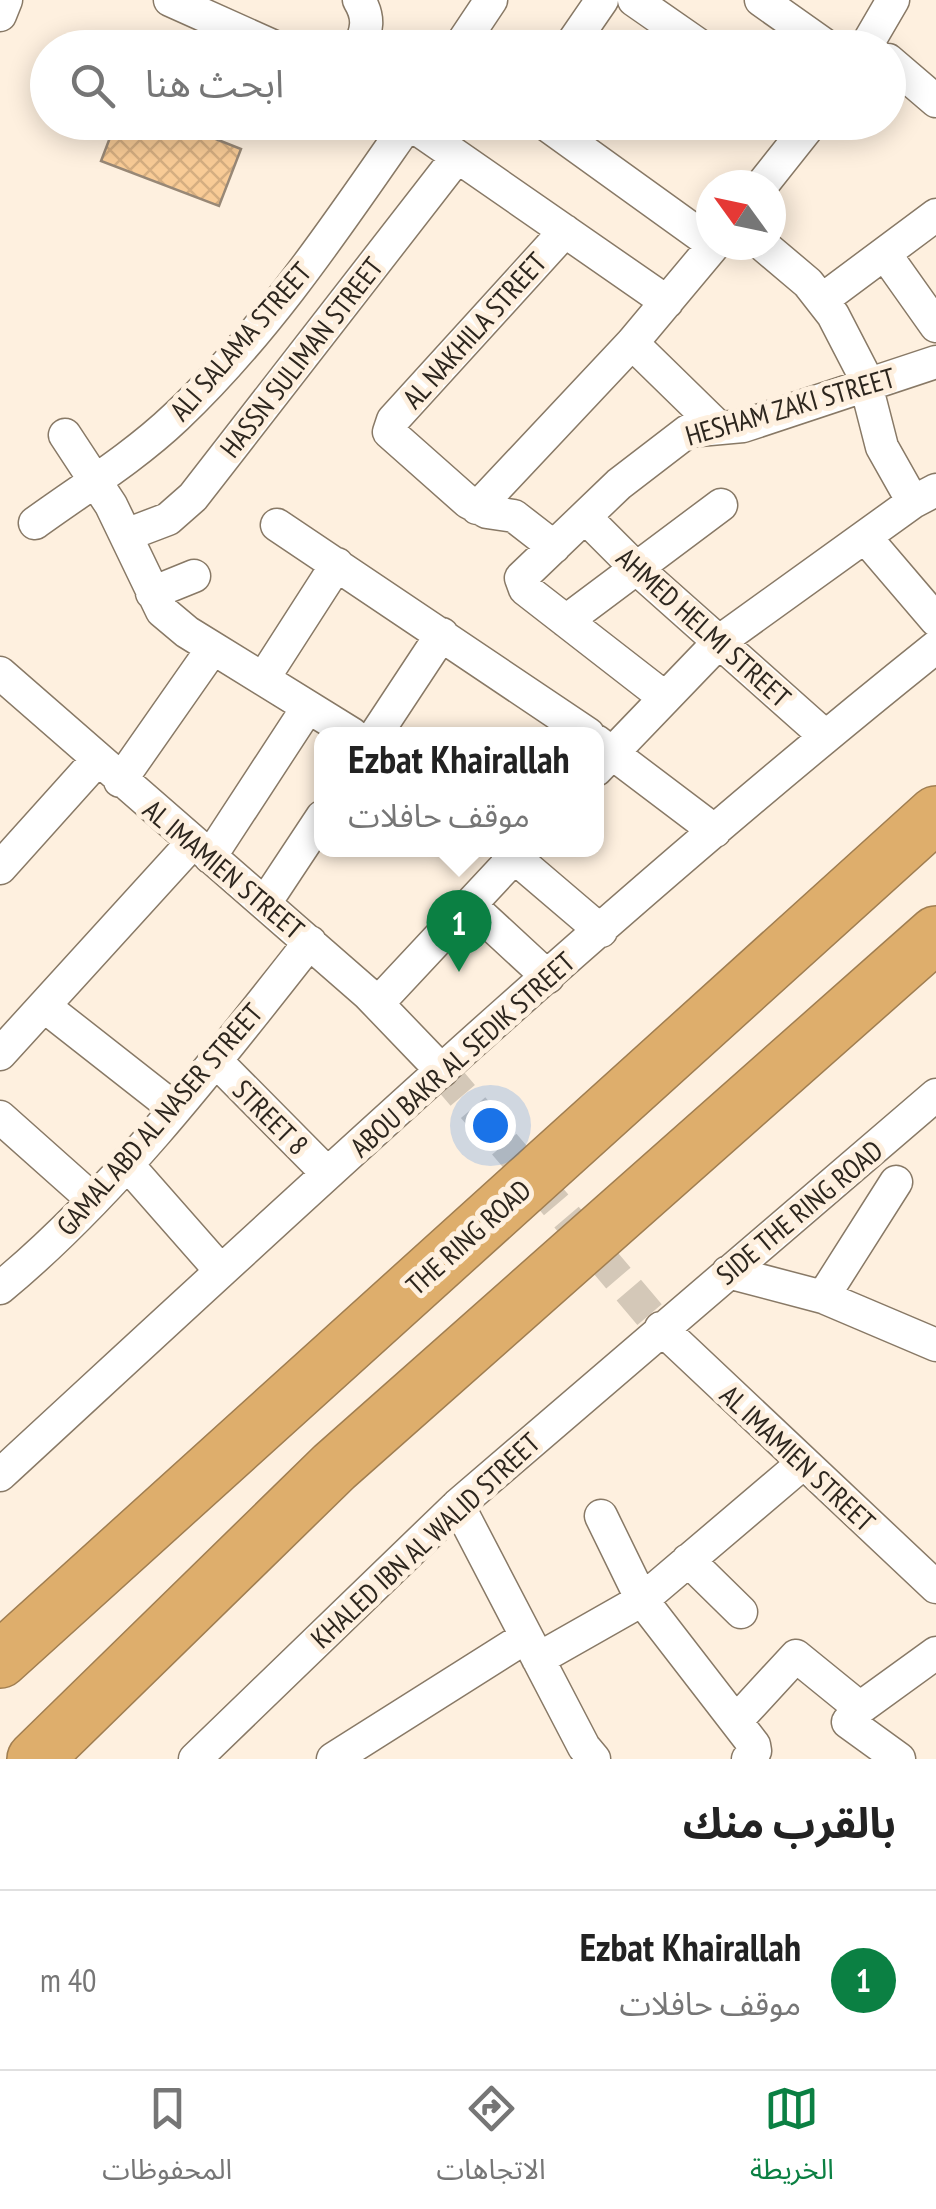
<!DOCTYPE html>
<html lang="ar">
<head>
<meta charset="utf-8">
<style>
	:root { --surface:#fff; --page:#f6f6f6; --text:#222; --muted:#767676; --line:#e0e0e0; --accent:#0b8043 }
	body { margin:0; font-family:"PT Sans Narrow","Noto Sans Arabic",sans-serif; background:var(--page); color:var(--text); direction:rtl }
	.compass { position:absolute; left:696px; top:170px; width:90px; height:90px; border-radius:50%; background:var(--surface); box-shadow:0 5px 25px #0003; rotate:303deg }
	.you { position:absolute; left:490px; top:1125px; width:35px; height:35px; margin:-25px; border:8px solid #fff; border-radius:50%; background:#1a73e8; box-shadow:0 0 0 15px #1a73e833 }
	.badge { display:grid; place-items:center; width:65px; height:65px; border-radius:50%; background:var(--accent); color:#fff; font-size:32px; font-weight:700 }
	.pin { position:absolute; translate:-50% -82px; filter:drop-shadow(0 2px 5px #0008) }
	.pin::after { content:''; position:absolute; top:52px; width:35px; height:30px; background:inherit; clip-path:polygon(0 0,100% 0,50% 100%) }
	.popup { position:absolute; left:314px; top:727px; width:290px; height:130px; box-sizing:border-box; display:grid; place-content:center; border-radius:20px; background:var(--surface); filter:drop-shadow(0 2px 8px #0005); font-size:32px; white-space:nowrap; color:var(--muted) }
	.popup b { font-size:38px; color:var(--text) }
	.popup::after { content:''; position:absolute; left:50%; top:100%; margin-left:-20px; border:20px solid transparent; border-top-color:var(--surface) }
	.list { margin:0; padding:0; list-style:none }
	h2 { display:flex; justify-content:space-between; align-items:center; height:130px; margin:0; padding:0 40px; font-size:42px }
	h2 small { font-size:32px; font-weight:400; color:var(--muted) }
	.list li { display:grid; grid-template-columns:65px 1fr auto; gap:30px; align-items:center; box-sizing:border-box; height:180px; padding:0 40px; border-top:2px solid var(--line) }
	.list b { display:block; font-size:38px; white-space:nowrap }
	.list p { margin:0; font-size:32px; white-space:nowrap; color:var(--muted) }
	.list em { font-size:32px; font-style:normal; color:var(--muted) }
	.icon { flex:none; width:55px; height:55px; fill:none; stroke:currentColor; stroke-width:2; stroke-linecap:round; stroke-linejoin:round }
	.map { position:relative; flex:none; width:936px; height:1759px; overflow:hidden; direction:ltr }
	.search { position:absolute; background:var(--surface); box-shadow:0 5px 25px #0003; left:30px; right:30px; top:30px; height:110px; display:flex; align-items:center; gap:25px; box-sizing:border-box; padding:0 35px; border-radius:55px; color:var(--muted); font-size:38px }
	.sheet { height:310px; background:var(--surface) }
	nav { display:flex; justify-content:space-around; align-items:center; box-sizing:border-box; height:140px; border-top:2px solid var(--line); background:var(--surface); font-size:28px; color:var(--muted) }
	nav a { display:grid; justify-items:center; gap:5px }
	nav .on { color:var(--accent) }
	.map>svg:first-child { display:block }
</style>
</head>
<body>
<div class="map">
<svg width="936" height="1759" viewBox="0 0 936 1759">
	<defs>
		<pattern id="building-cross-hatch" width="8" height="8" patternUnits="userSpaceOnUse" patternTransform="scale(2.5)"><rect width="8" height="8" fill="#f8cb96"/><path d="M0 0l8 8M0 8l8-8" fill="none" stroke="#d5ae81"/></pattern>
	</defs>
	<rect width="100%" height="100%" fill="#fef0df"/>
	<path fill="url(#building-cross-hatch)" stroke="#988876" stroke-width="2.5" d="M116,122h57l68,27 -22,57 -118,-45z"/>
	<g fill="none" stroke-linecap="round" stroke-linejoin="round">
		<path stroke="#d4c8b8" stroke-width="32" stroke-dasharray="32 16" stroke-linecap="butt" d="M442,1071l219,257"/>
		<g stroke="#887966" stroke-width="35">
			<path id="minor" d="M170,0l107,48
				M359,0c11,18 8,30 0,48
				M634,0l69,48
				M761,0l68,48
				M0,15l6,-15
				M459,48l32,-48
				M569,48l33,-48
				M865,48l28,-48
				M888,60l48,41
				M543,122l168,121
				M409,123l258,179
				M762,185l50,-63
				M763,245l45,38 25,32 30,58 19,74 31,55
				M885,254l51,72
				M822,300l114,-85
				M632,343l86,84
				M65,435l46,70 51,106 25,21 165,102
				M477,508l155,-165 82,-98
				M585,517l51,51 189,168
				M35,523c47,-34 99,-66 141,-106 91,-86 162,-193 233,-295
				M277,525l311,209
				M126,535l42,-16 25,-22 264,-340
				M865,537l71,83
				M554,547l-40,-31 -27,-4 -19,-10 -79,-70 4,-12 172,-189
				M152,593l42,-17
				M566,621l155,-116
				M0,673l368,321 74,77
				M263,679l74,-115
				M664,697l-139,-108 -4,-11 98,-94 69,-53 55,-5 193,-64
				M376,734l66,-100
				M596,741l119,90
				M596,770l124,-129 193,-139 23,-12
				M120,781l93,-133
				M506,850l95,81
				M210,857l98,-150
				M0,868l97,-108
				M265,903l57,-86
				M470,905l78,72
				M378,1003l143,-153
				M44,1006l130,102
				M0,1054l193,-212
				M216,1061l111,112
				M0,1117l92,82
				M126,1163l95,108
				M728,1272l95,25 113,48
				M0,1288c115,-95 218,-229 310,-346
				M823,1297l73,-115
				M661,1328l275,259
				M0,1475c306,-282 611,-568 936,-828
				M458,1505l126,242 10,12
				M601,1516l41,84 112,145 1,6 -7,8
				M688,1560l53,52
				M538,1659l104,-59 160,-136
				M736,1721l60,-65 64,52
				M195,1759l263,-254 478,-410
				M333,1759l193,-122
				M899,1759l-51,-37 12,-14 76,-55"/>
		</g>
		<g stroke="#a07e51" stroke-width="58">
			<path id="motorway" d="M0,1660l936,-846
				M35,1759l299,-292 602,-533"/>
		</g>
		<use href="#minor" stroke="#fff" stroke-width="32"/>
		<use href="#motorway" stroke="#deae6c" stroke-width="55"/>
	</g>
	<g text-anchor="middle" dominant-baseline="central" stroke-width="10" stroke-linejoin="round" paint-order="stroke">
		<g font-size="28" fill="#2d261e" stroke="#fef0df">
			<text transform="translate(474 330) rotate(-48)">AL NAKHILA STREET</text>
			<text transform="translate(240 341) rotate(-49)">ALI SALAMA STREET</text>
			<text transform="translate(301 357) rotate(-52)">HASSN SULIMAN STREET</text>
			<text transform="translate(790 406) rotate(-16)">HESHAM ZAKI STREET</text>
			<text transform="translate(704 627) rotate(42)">AHMED HELMI STREET</text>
			<text transform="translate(224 869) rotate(40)">AL IMAMIEN STREET</text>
			<text transform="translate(462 1054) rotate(-42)">ABOU BAKR AL SEDIK STREET</text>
			<text transform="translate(271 1117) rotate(45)">STREET 8</text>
			<text transform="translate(159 1119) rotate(-49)">GAMAL ABD AL NASER STREET</text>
			<text transform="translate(799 1212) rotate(-40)">SIDE THE RING ROAD</text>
			<text transform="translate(468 1237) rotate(-42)">THE RING ROAD</text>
			<text transform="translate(798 1458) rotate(43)">AL IMAMIEN STREET</text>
			<text transform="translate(425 1540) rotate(-43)">KHALED IBN AL WALID STREET</text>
		</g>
	</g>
</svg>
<svg class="compass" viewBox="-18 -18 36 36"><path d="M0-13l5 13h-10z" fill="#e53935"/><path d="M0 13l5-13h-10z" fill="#767676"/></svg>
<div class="you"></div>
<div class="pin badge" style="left:459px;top:972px">1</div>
<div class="popup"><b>Ezbat Khairallah</b>موقف حافلات</div>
<div class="search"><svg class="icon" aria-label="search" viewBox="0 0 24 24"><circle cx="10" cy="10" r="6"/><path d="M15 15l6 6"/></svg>ابحث هنا</div>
</div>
<section class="sheet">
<h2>بالقرب منك<small></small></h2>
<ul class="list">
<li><span class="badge">1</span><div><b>Ezbat Khairallah</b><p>موقف حافلات</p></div><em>40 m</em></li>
</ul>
</section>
<nav>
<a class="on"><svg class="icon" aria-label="map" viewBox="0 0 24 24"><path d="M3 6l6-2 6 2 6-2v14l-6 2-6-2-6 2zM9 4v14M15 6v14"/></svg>الخريطة</a>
<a><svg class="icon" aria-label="directions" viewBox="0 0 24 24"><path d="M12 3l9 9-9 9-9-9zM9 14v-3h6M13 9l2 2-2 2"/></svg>الاتجاهات</a>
<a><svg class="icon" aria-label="saved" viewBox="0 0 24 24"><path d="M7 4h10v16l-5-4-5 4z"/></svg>المحفوظات</a>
</nav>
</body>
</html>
